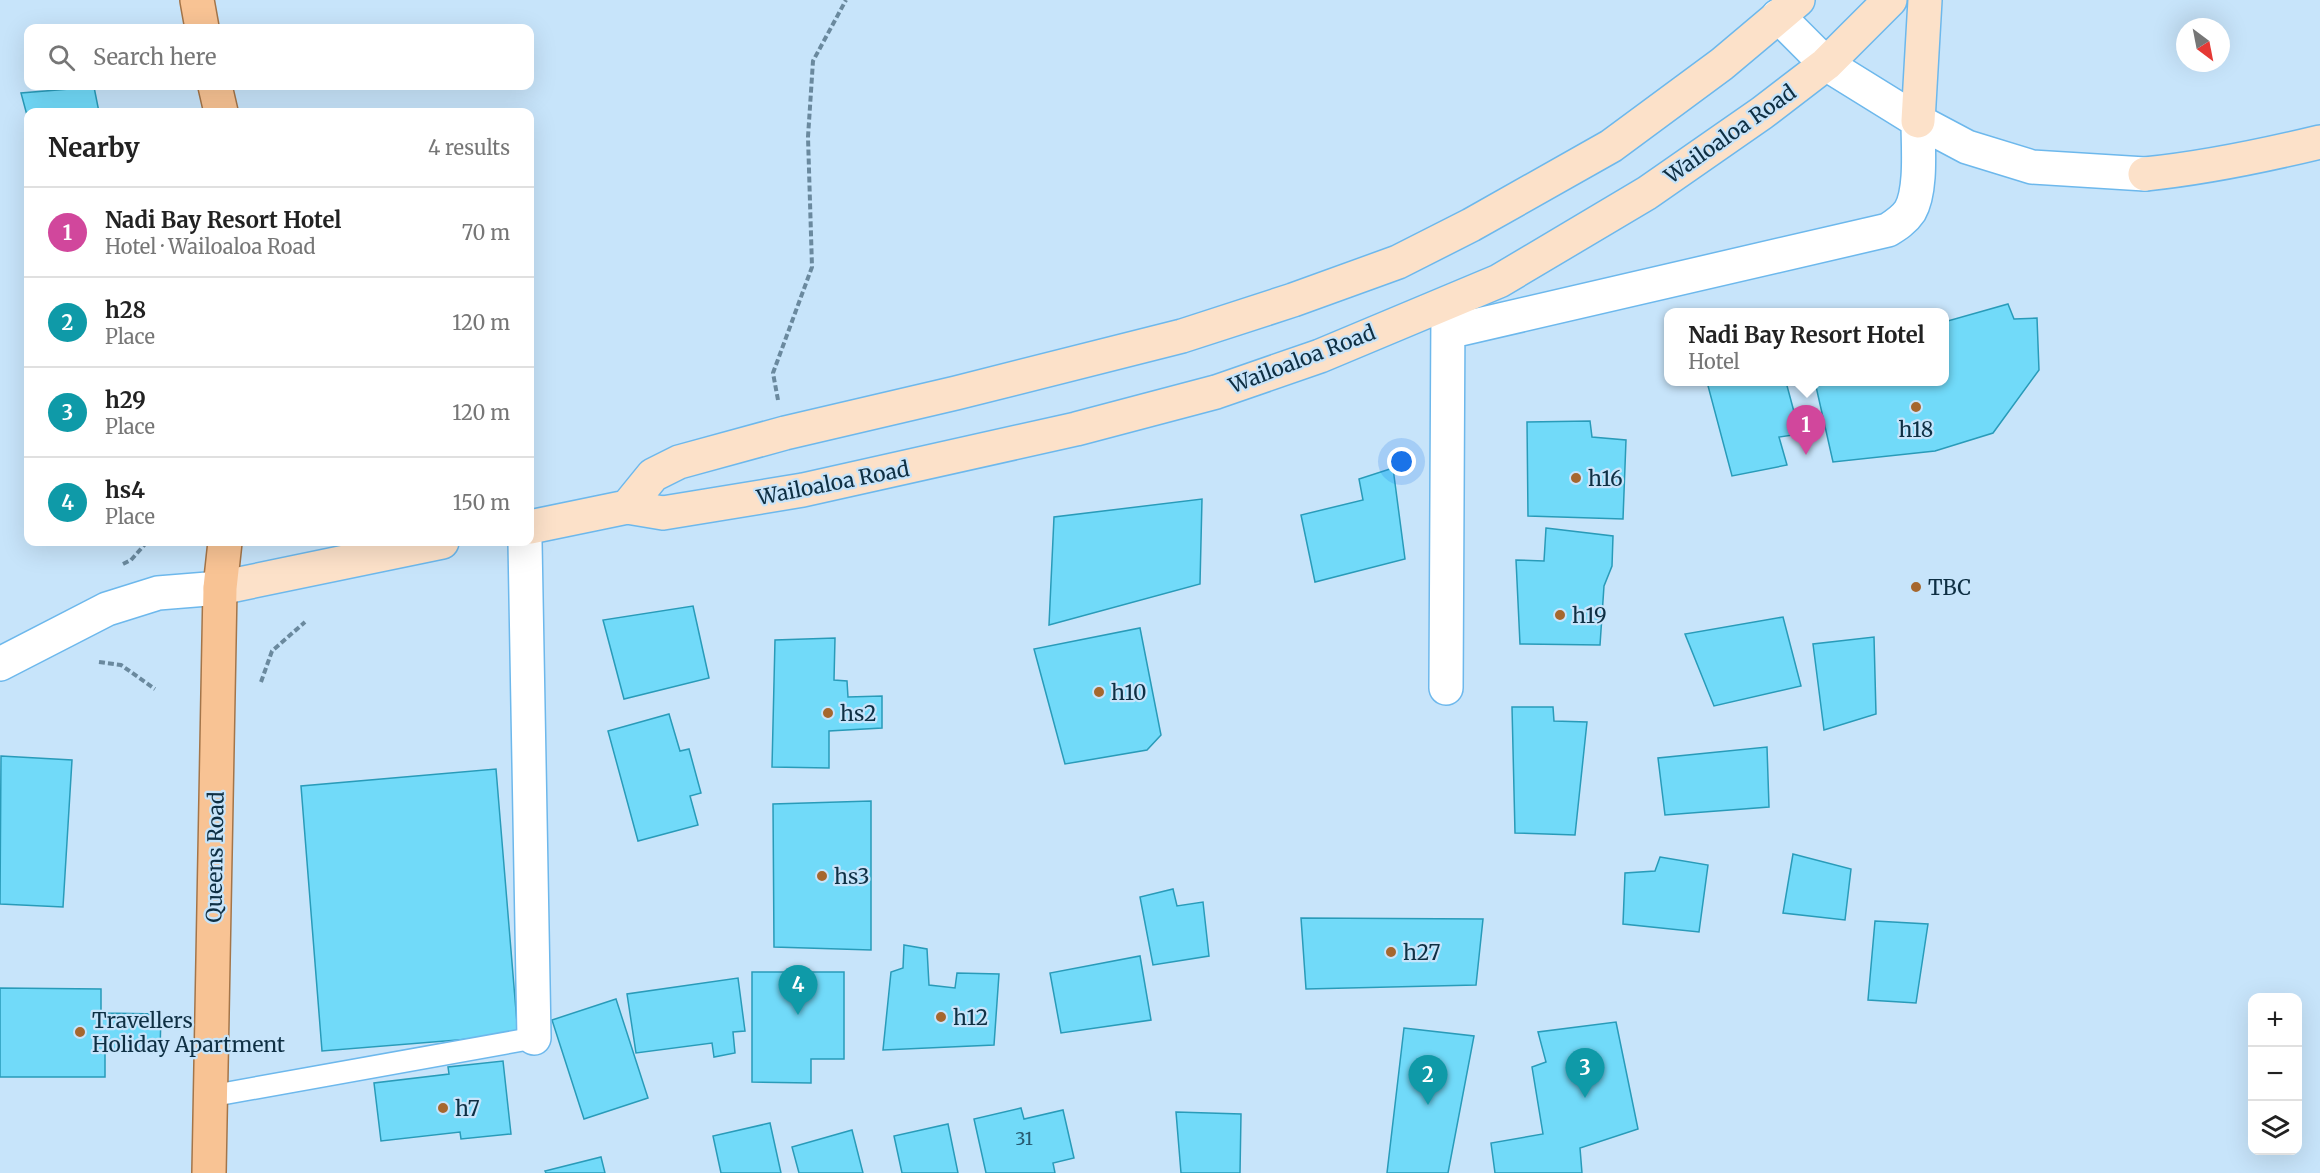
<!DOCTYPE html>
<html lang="en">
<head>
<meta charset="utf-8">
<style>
	:root { --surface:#fff; --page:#f6f6f6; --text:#222; --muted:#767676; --line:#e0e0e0; --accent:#d93025 }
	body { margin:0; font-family:Merriweather,serif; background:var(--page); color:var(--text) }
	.controls { position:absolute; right:18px; bottom:18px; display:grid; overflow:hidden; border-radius:12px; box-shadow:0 6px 24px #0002 }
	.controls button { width:54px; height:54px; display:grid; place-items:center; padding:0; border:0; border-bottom:2px solid var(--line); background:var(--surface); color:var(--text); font:30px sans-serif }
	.compass { position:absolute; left:2176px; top:18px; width:54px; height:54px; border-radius:50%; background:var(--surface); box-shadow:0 6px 24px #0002; rotate:148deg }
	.you { position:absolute; left:1402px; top:462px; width:21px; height:21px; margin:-15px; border:4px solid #fff; border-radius:50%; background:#1a73e8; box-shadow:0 0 0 9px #1a73e833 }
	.badge { display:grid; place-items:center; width:39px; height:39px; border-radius:50%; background:var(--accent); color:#fff; font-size:20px; font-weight:700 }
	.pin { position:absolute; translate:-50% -50px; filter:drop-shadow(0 2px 3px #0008) }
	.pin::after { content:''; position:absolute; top:32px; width:21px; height:18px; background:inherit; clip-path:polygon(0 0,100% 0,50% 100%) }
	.popup { position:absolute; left:1664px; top:308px; width:285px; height:78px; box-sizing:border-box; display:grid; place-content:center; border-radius:12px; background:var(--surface); filter:drop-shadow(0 2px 4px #0005); font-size:20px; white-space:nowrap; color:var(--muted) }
	.popup b { font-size:22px; color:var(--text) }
	.popup::after { content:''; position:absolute; left:50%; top:100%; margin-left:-12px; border:12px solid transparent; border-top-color:var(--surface) }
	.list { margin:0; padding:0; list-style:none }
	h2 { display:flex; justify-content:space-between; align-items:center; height:78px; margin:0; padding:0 24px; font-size:26px }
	h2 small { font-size:20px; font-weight:400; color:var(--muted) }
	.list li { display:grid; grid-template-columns:39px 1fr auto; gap:18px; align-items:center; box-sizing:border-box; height:90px; padding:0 24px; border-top:2px solid var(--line) }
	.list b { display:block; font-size:22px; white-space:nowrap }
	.list p { margin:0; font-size:20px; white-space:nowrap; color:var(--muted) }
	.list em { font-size:20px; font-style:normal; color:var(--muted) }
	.icon { flex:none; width:33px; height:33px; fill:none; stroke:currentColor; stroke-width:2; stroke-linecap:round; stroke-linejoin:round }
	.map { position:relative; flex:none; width:2320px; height:1173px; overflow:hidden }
	.search { position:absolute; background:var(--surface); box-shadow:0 6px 24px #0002; left:24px; top:24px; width:510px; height:66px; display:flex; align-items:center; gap:15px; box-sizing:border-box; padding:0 21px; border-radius:12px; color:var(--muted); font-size:22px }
	.panel { position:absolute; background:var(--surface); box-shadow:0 6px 24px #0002; left:24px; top:108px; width:510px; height:438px; border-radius:12px }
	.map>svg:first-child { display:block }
</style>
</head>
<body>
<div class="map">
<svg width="2320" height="1173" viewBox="0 0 2320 1173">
	<rect width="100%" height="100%" fill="#c7e4fa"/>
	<path fill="#71daf9" stroke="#299bb9" stroke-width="1.5" d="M94,87l5,25h-71v7l-7,-26z
		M2008,304l6,15 23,-1 2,52 -46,63 -58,18 -102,11 -18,-80h129v-60z
		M1707,382h79l14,52 -21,3 8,28 -55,11z
		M1590,421l2,16 34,3 -3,79 -95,-3 -1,-94z
		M1393,468l12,91 -90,23 -14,-67 62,-15 -4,-21z
		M1202,499l-2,85 -151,41 5,-108z
		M1546,528l67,8 -1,30 -8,20 -4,59 -80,-1 -4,-84 28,1z
		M693,606l16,72 -85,21 -21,-79z
		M1783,617l18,69 -87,20 -29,-72z
		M1140,628l21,107 -14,15 -82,14 -31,-115z
		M1874,637l2,77 -52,16 -11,-86z
		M835,638l-1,42 13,1 1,16 34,-1v32l-53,3v37l-57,-1 3,-127z
		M1512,707h41l1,14 33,1 -12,113 -60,-2z
		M669,714l11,37 9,-2 12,44 -11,3 8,29 -60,16 -30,-110z
		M1767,747l2,60 -104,8 -7,-57z
		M1,756l71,4 -9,147 -63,-3z
		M496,769l22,266 -196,16 -21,-265z
		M871,801v149l-97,-3 -1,-143z
		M1793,854l58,15 -6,51 -62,-7z
		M1660,857l48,8 -9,67 -76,-8 2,-51 30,-2z
		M1173,889l4,17 26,-4 6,54 -56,9 -13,-68z
		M1301,918l182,1 -7,66 -170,4z
		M1875,921l53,3 -12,79 -48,-3z
		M904,945l23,4 2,36 26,3 2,-15 42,1 -5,71 -111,5 8,-78 12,-4z
		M1140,956l11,64 -90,13 -11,-60z
		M752,972h92v87h-33v24l-59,-1z
		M738,978l7,53 -12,1 2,21 -21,4 -2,-14 -76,10 -9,-59z
		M0,988l101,1v24l60,1 -1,37h-55v26h-105z
		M616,999l32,99 -64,21 -32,-99z
		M1616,1022l22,107 -58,19 2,25h-87l-4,-30 52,-9 -11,-67 14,-5 -8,-30z
		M1404,1028l70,8 -26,137h-61z
		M503,1061l8,73 -50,5 -1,-7 -79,9 -7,-58 75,-9 -1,-7z
		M1021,1108l3,11 39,-9 11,48 -21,5 2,10h-69l-12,-54z
		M1176,1112l65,2 -1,59h-59z
		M770,1123l11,50h-60l-8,-37z
		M948,1124l10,49h-56l-8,-37z
		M852,1130l11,43h-64l-7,-26z
		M601,1157l4,16h-59l-1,-2z"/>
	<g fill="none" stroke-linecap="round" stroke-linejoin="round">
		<g stroke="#6db8ec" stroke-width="24">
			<path id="lane" d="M211,1096l323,-58"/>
		</g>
		<g stroke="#6db8ec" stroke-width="36">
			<path id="street" d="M1778,16l48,48 92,57 49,26 65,20 113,7
				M1448,332l440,-102c8,-5 16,-10 22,-19 12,-21 8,-65 8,-90
				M525,542l9,496
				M0,664l107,-55 51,-16 62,-5
				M1446,688l2,-379"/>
		</g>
		<g stroke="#6db8ec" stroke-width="36">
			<path id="secondary" d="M1918,121l7,-121
				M2145,174c60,-6 117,-18 175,-32
				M627,507l26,-32 26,-13 106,-29 171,-40 226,-57 111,-36 105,-38 73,-37 140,-79 111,-82 76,-64
				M530,527l97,-20 36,6 140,-23 273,-61 140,-37 104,-36 179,-75 148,-88 115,-80 64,-49 64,-64
				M220,588l222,-46"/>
		</g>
		<g stroke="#a47549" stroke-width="36">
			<path id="primary" d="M197,0l5,28
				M215,86l6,26
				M209,1173l11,-585 5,-46"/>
		</g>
		<path stroke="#6a899e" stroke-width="4" stroke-dasharray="6 3" stroke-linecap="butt" d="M778,400l-5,-27 39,-106 -4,-130 5,-76 33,-61
			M123,564l8,-4 16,-18
			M99,662l22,3 34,24
			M261,682l11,-31 33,-29"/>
		<use href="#lane" stroke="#fff" stroke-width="21"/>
		<use href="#street" stroke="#fff" stroke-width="33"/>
		<use href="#secondary" stroke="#fce1c9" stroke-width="33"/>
		<use href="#primary" stroke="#f8c394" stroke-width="33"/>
	</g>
	<g fill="#a6672e" stroke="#c7e4fa" stroke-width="2">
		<circle cx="1916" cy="407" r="6"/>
		<circle cx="1576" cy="478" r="6"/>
		<circle cx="1916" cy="587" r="6"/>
		<circle cx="1560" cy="615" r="6"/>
		<circle cx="1099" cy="692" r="6"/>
		<circle cx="828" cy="713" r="6"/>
		<circle cx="822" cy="876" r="6"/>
		<circle cx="1391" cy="952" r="6"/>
		<circle cx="941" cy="1017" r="6"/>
		<circle cx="80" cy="1032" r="6"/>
		<circle cx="443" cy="1108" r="6"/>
	</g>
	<g text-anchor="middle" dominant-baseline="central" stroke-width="4.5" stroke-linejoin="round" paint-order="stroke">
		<g font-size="18" fill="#275a70">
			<text x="1024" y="1138">31</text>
		</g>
		<g font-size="21" fill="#0e2f43" stroke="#c7e4fa">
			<text transform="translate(1730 134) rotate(-35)">Wailoaloa Road</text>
			<text transform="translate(1302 359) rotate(-21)">Wailoaloa Road</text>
			<text transform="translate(833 483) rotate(-11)">Wailoaloa Road</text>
			<text transform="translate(215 857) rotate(-89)">Queens Road</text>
		</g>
		<g font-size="21" fill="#0e2f43" stroke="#c7e4fa" text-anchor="start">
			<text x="1916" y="429" text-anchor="middle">h18</text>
			<text x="1588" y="478">h16</text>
			<text x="1928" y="587">TBC</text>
			<text x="1572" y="615">h19</text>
			<text x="1111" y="692">h10</text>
			<text x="840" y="713">hs2</text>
			<text x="834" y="876">hs3</text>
			<text x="1403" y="952">h27</text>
			<text x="953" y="1017">h12</text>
			<text x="92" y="1020">Travellers<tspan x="92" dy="24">Holiday Apartment</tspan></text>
			<text x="455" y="1108">h7</text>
		</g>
	</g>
</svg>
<div class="controls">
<button>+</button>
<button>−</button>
<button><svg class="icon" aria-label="layers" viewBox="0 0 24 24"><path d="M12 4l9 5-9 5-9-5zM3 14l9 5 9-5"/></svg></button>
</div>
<svg class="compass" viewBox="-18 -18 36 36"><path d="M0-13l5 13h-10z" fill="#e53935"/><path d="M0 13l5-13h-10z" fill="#767676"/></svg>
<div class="you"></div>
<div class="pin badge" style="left:1806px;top:455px;background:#d1479c">1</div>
<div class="popup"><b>Nadi Bay Resort Hotel</b>Hotel</div>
<div class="pin badge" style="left:1428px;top:1105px;background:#0f9aa8">2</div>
<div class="pin badge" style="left:1585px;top:1098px;background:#0f9aa8">3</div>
<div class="pin badge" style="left:798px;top:1015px;background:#0f9aa8">4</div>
<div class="search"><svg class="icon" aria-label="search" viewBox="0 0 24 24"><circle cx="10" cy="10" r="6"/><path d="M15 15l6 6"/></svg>Search here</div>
<section class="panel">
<h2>Nearby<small>4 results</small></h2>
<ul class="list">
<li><span class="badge" style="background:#d1479c">1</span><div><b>Nadi Bay Resort Hotel</b><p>Hotel · Wailoaloa Road</p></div><em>70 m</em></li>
<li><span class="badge" style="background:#0f9aa8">2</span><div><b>h28</b><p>Place</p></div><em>120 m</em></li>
<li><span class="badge" style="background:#0f9aa8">3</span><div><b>h29</b><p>Place</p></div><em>120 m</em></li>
<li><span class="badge" style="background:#0f9aa8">4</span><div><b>hs4</b><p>Place</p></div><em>150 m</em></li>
</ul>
</section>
</div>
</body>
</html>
